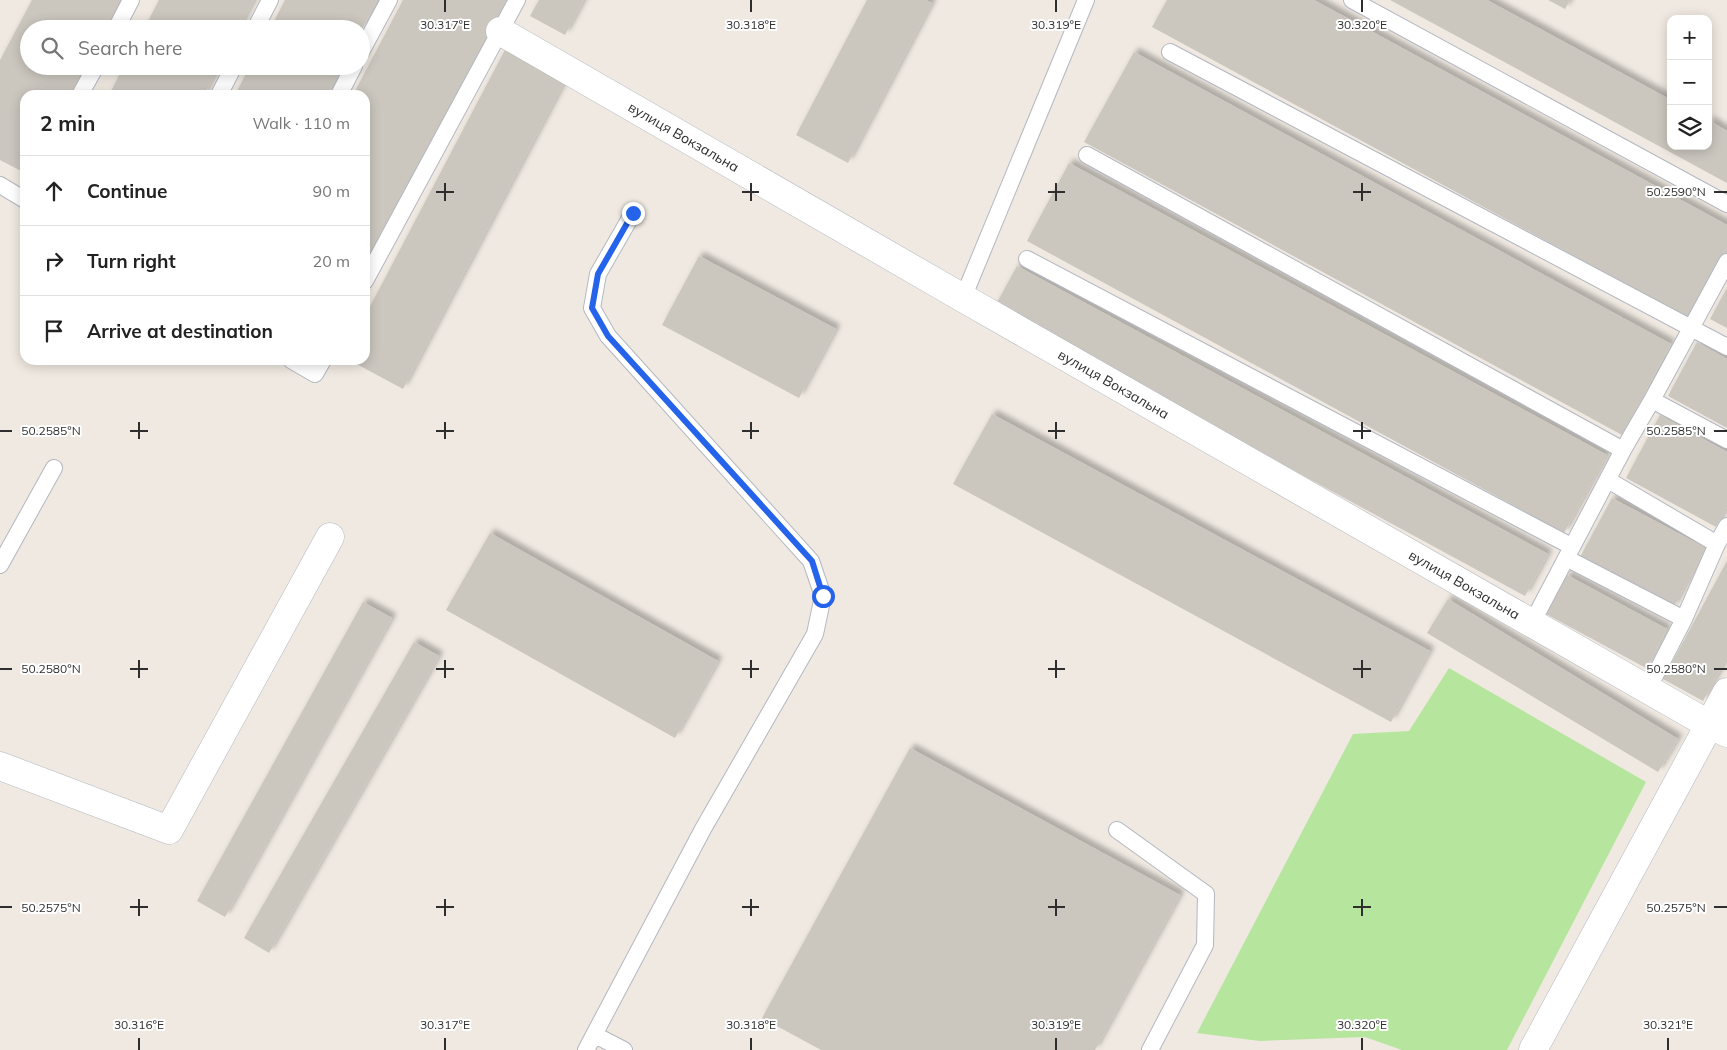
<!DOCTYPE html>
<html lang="en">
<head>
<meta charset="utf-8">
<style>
	:root { --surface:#fff; --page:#f2f2f2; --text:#222; --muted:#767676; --line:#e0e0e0 }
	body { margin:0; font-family:Mulish,sans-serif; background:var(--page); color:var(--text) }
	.controls { position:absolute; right:15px; top:15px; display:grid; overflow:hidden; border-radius:10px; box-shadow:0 2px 12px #0003 }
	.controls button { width:45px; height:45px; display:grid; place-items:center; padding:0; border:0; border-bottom:1px solid var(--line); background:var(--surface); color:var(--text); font:25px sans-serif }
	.stop { position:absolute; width:15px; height:15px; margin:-11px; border:4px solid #2563eb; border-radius:50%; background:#fff }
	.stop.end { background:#2563eb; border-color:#fff; box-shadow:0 1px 5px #0008 }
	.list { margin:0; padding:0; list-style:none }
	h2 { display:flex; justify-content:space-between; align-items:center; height:65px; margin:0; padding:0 20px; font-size:21px }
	h2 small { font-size:16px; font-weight:400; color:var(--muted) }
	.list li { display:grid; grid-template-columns:32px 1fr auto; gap:15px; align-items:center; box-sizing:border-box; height:70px; padding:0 20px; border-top:1px solid var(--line) }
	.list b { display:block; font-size:19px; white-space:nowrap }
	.list em { font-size:16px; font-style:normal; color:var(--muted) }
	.icon { flex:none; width:28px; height:28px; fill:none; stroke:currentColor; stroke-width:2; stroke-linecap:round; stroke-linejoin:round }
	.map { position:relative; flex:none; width:1727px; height:1050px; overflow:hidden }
	.search { position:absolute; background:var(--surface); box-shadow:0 2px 12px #0003; left:20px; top:20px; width:350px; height:55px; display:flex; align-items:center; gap:12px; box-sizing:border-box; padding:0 18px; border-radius:28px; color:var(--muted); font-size:19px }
	.panel { position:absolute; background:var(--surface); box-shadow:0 2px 12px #0003; left:20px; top:90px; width:350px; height:275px; border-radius:15px }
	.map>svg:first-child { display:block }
</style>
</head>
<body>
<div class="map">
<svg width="1727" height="1050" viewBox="0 0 1727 1050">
	<defs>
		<filter id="shadow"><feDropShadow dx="4.5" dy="-4.5" stdDeviation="2.5" flood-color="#0004"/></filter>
	</defs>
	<rect width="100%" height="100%" fill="#efe9e1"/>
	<path fill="#b6e59e" d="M1449,668l197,114 -139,268h-105l-37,-13 -105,4 -63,-8 156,-299 56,-3z"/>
	<path fill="#cbc7bf" filter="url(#shadow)" d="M32,0h93l-15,29h-81v37h61l-15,29h-50v78l-25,-13v-100z
		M159,0h95l-15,29h-95z
		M285,0h92l-15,29h-92z
		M403,0h104l-142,269v-174h-12z
		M539,0h45l-19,35 -35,-19z
		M867,0h59l6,3 -84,160 -52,-28z
		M1167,0h147l413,225v22l-39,71 -536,-291z
		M1390,0h97l184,100v46h37v-26l19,11v52z
		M1548,0h22l-5,9z
		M506,48l60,31 -163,310 -54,-29h16v-44z
		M1134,52l537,292 -49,91 -538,-293z
		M124,66h95l-15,29h-95z
		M250,66h92l-15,29h-92z
		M1069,163l538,292 -43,78 -537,-292z
		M699,256l137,73 -37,69 -137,-73z
		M1017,266l531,288 -23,42 -531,-288z
		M1727,288v40l-17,-9z
		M1697,342l30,17v69l-59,-32z
		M992,414l438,237 -39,71 -438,-238z
		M1660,415l67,37v55l-11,20 -90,-49z
		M1612,498l94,50 -33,60 -93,-51z
		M490,533l228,128 -43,77 -229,-128z
		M1727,561v97l-24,43 -40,-22z
		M1567,575l100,54 -21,39 -100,-54z
		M1448,599l230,140 -20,33 -231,-139z
		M363,602l29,16 -167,299 -28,-16z
		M414,642l25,14 -170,297 -25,-15z
		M910,748l270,147 -85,155h-274l-59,-32z"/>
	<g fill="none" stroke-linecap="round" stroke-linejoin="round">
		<g stroke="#b4b7c1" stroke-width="18">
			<path id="lane" d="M1352,0l375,204
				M116,29l15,-29
				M255,29l15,-29
				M361,52l28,-52
				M1170,52l557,295
				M80,95l16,-29
				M219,95l15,-29
				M339,95l15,-29
				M1087,155l536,295
				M0,185l25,15
				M1027,259l544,287
				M365,281l152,-281
				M963,298l123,-298
				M291,360l24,14 8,-14
				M1652,400l75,40
				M1608,480l109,64 -33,75 -36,70
				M1717,544l10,-18
				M1566,558l118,61
				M0,565l54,-97
				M1532,623l91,-173 29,-50 75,-138
				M1117,830l89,64 -1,51 -55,105
				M595,1035l29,15
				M586,1050l117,-221 112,-195 8,-38 -12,-35 -203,-225 -16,-28 6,-34 35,-61"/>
		</g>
		<g stroke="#b4b7c1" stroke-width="29">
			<g id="street">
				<path id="s1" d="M500,31l463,267 747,427 17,8"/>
				<path d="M0,766l169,64 161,-293"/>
				<path d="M1533,1050l194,-358"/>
			</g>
		</g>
		<use href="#lane" stroke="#fff" stroke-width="16"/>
		<use href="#street" stroke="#fff" stroke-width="28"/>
	</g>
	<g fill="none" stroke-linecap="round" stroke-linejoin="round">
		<path stroke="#2563eb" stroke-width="6" d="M633,213l-35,61 -6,34 16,28 204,225 11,35"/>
	</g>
	<path fill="none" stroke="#2e2e2e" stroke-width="2" d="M445,0v12M751,0v12M1056,0v12M1362,0v12M445,183v18M751,183v18M1056,183v18M1362,183v18M436,192h18M742,192h17M1048,192h17M1353,192h18M1714,192h13M139,422v17M445,422v17M751,422v17M1056,422v17M1362,422v17M0,431h12M130,431h18M436,431h18M742,431h17M1048,431h17M1353,431h18M1714,431h13M139,660v18M445,660v18M751,660v18M1056,660v18M1362,660v18M0,669h12M130,669h18M436,669h18M742,669h17M1048,669h17M1353,669h18M1714,669h13M139,899v17M445,899v17M751,899v17M1056,899v17M1362,899v17M0,907h12M130,907h18M436,907h18M742,907h17M1048,907h17M1353,907h18M1714,907h13M139,1038v12M445,1038v12M751,1038v12M1056,1038v12M1362,1038v12M1668,1038v12"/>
	<g text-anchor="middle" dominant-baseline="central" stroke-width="4" stroke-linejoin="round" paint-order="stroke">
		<g font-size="14" fill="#2e2e2e" stroke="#fff">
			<text stroke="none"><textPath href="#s1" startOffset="212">вулиця Вокзальна</textPath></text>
			<text stroke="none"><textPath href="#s1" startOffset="708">вулиця Вокзальна</textPath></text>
			<text stroke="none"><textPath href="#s1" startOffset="1112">вулиця Вокзальна</textPath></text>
		</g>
	</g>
	<g font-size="12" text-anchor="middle" fill="#2e2e2e" stroke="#fff" stroke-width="4" stroke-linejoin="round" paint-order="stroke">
		<text x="445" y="29">30.317°E</text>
		<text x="751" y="29">30.318°E</text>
		<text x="1056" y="29">30.319°E</text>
		<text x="1362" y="29">30.320°E</text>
		<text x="1676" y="196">50.2590°N</text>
		<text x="51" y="435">50.2585°N</text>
		<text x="1676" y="435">50.2585°N</text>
		<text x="51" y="673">50.2580°N</text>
		<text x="1676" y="673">50.2580°N</text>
		<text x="51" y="912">50.2575°N</text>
		<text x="1676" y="912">50.2575°N</text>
		<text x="139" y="1029">30.316°E</text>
		<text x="445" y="1029">30.317°E</text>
		<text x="751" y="1029">30.318°E</text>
		<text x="1056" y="1029">30.319°E</text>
		<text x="1362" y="1029">30.320°E</text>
		<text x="1668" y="1029">30.321°E</text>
	</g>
</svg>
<div class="controls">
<button>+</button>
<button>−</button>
<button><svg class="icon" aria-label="layers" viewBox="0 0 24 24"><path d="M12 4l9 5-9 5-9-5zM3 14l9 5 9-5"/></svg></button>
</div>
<div class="stop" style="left:823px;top:596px"></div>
<div class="stop end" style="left:633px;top:213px"></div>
<div class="search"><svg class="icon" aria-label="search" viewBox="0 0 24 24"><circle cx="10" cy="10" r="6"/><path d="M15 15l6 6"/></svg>Search here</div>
<section class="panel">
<h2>2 min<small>Walk · 110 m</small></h2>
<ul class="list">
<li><svg class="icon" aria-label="ahead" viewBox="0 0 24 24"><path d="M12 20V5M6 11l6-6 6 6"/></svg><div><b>Continue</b></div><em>90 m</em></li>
<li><svg class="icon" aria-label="right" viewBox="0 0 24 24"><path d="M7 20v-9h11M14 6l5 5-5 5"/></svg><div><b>Turn right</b></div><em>20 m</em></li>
<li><svg class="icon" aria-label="arrive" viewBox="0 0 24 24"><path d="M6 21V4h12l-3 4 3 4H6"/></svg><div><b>Arrive at destination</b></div></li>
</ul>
</section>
</div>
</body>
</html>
